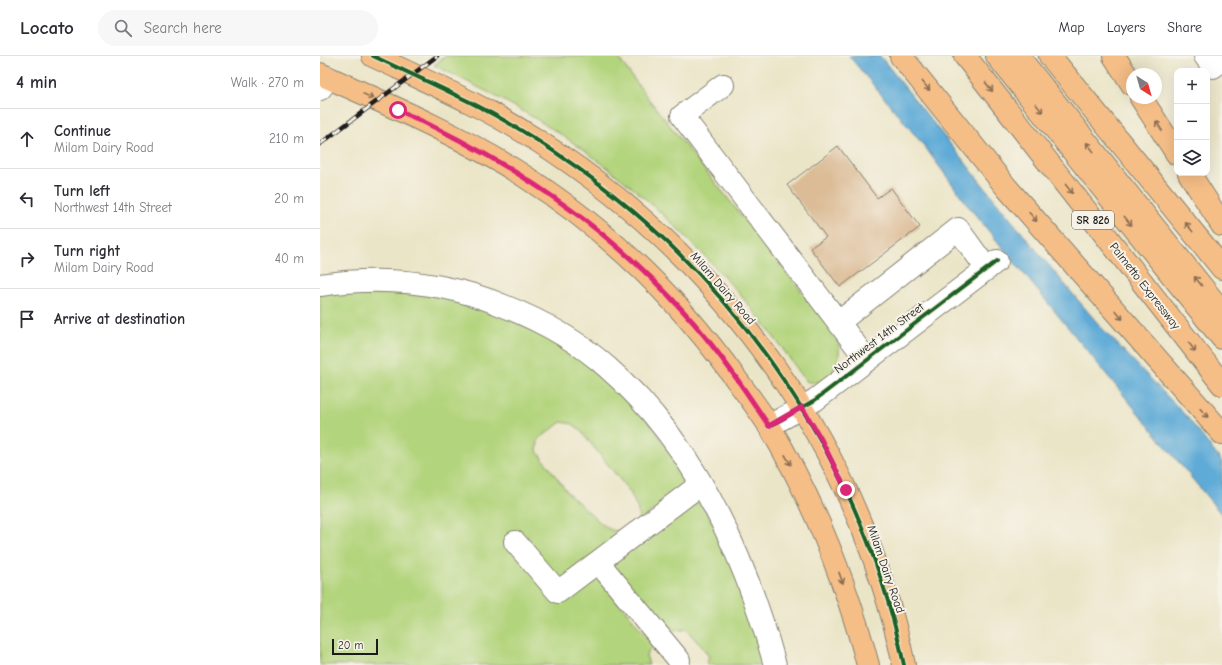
<!DOCTYPE html>
<html lang="en">
<head>
<meta charset="utf-8">
<style>
	:root { --surface:#fff; --page:#f7f7f7; --text:#2b2b33; --muted:#7c7c81; --line:#e1e1e2 }
	body { margin:0; font-family:"Comic Neue",sans-serif; background:var(--page); color:var(--text) }
	.controls { position:absolute; right:12px; top:12px; display:grid; overflow:hidden; border-radius:8px; box-shadow:0 4px 16px #0002 }
	.controls button { width:36px; height:36px; display:grid; place-items:center; padding:0; border:0; border-bottom:1px solid var(--line); background:var(--surface); color:var(--text); font:20px sans-serif }
	.compass { position:absolute; left:806px; top:12px; width:36px; height:36px; border-radius:50%; background:var(--surface); box-shadow:0 4px 16px #0002; rotate:143deg }
	.scale { position:absolute; left:12px; bottom:10px; width:46px; box-sizing:border-box; padding-left:4px; border:2px solid #1c1c1c; border-top:0; font-size:11px; line-height:14px; white-space:nowrap; color:#1c1c1c; -webkit-text-stroke:3px #f7f3e8; paint-order:stroke }
	.stop { position:absolute; width:12px; height:12px; margin:-9px; border:3px solid #db2777; border-radius:50%; background:#fff }
	.stop.end { background:#db2777; border-color:#fff; box-shadow:0 1px 4px #0008 }
	.list { margin:0; padding:0; list-style:none }
	h2 { display:flex; justify-content:space-between; align-items:center; height:52px; margin:0; padding:0 16px; font-size:17px }
	h2 small { font-size:13px; font-weight:400; color:var(--muted) }
	.list li { display:grid; grid-template-columns:26px 1fr auto; gap:12px; align-items:center; box-sizing:border-box; height:60px; padding:0 16px; border-top:1px solid var(--line) }
	.list b { display:block; font-size:15px; white-space:nowrap }
	.list p { margin:0; font-size:13px; white-space:nowrap; color:var(--muted) }
	.list em { font-size:13px; font-style:normal; color:var(--muted) }
	.icon { flex:none; width:22px; height:22px; fill:none; stroke:currentColor; stroke-width:2; stroke-linecap:round; stroke-linejoin:round }
	.map { position:relative; flex:none; width:902px; height:609px; overflow:hidden }
	header { display:flex; align-items:center; gap:24px; box-sizing:border-box; height:56px; padding:0 20px; background:var(--surface); border-bottom:1px solid var(--line) }
	header strong { font-size:19px }
	nav { display:flex; gap:22px; margin-inline-start:auto; font-size:14px }
	.search { width:280px; height:36px; background:var(--page); display:flex; align-items:center; gap:10px; box-sizing:border-box; padding:0 14px; border-radius:22px; color:var(--muted); font-size:15px }
	main { display:flex }
	aside { flex:1; background:var(--surface) }
	.map>svg:first-child { display:block }
</style>
</head>
<body>
<header>
<strong>Locato</strong>
<div class="search"><svg class="icon" aria-label="search" viewBox="0 0 24 24"><circle cx="10" cy="10" r="6"/><path d="M15 15l6 6"/></svg>Search here</div>
<nav><a>Map</a><a>Layers</a><a>Share</a></nav>
</header>
<main>
<aside>
<h2>4 min<small>Walk · 270 m</small></h2>
<ul class="list">
<li><svg class="icon" aria-label="ahead" viewBox="0 0 24 24"><path d="M12 20V5M6 11l6-6 6 6"/></svg><div><b>Continue</b><p>Milam Dairy Road</p></div><em>210 m</em></li>
<li><svg class="icon" aria-label="left" viewBox="0 0 24 24"><path d="M17 20v-9H6M10 6l-5 5 5 5"/></svg><div><b>Turn left</b><p>Northwest 14th Street</p></div><em>20 m</em></li>
<li><svg class="icon" aria-label="right" viewBox="0 0 24 24"><path d="M7 20v-9h11M14 6l5 5-5 5"/></svg><div><b>Turn right</b><p>Milam Dairy Road</p></div><em>40 m</em></li>
<li><svg class="icon" aria-label="arrive" viewBox="0 0 24 24"><path d="M6 21V4h12l-3 4 3 4H6"/></svg><div><b>Arrive at destination</b></div></li>
</ul>
</aside>
<div class="map">
<svg width="902" height="609" viewBox="0 0 902 609">
	<rect width="100%" height="100%" fill="#f7f3e8"/>
	<filter id="ink" filterUnits="userSpaceOnUse"><feTurbulence type="fractalNoise" baseFrequency=".025" numOctaves="2"/><feDisplacementMap in="SourceGraphic" scale="8" xChannelSelector="R" yChannelSelector="G"/><feConvolveMatrix kernelMatrix="1 2 1 2 8 2 1 2 1" color-interpolation-filters="sRGB"/></filter>
	<filter id="wash" filterUnits="userSpaceOnUse"><feTurbulence type="fractalNoise" baseFrequency=".012" numOctaves="4" result="noise"/><feDisplacementMap in="SourceGraphic" scale="16" xChannelSelector="R" yChannelSelector="G"/><feGaussianBlur stdDeviation="0.9" result="paint"/><feColorMatrix in="noise" values="0 0 0 0 0 0 0 0 0 0 0 0 0 0 0 0 0 1.4 0 .05"/><feComposite in="paint" operator="in"/></filter>
	<g filter="url(#wash)">
		<rect width="100%" height="100%" fill="#ebe5c8"/>
		<path fill="#b2d47c" stroke="#67784c" d="M126,0h171l30,41 187,235c2,4 4,8 5,12 2,12 -5,33 -18,37 -5,2 -10,2 -15,0 -19,-26 -38,-53 -58,-77 -61,-72 -131,-137 -212,-185 -33,-20 -68,-37 -102,-54z
			M60,234l55,4 46,12 84,39 74,63 36,52 11,25 -47,36 -1,-11 -8,-18 -50,-62 -7,-6 -12,-2 -23,18 -1,11 32,43 33,30 9,6 14,2 -76,56 47,-14 54,67 3,5 -7,9 3,10h-329v-372z
			M380,444l27,50 29,78 9,37h-59l3,-8 -6,-9 -17,-19c-9,3 -13,1 -21,-4l-7,1 -52,-59z"/>
		<path fill="#5eabd7" stroke="#3d647a" d="M529,0h31l123,154 74,89 24,28 87,91 34,44v53l-253,-308 -44,-60z"/>
		<g id="blocks">
			<path fill="#dbbc96" d="M518,90l39,52 14,-10 29,39 -80,60 -30,-39 16,-11 -39,-52z"/>
		</g>
	</g>
	<g filter="url(#ink)">
		<use href="#blocks" fill-opacity="0" stroke="#848072" stroke-width="1"/>
		<g fill="none" stroke-linecap="round" stroke-linejoin="round">
			<g stroke="#848072" stroke-width="24">
				<path id="minor" d="M885,0l8,11 9,-7
					M403,29l-41,31 185,244
					M0,33l9,-11
					M0,229c62,-9 126,-3 184,21 38,15 74,35 104,62 87,76 137,188 167,297
					M519,266l119,-93 29,40
					M449,370l46,-26 182,-139
					M195,486l43,50 143,-108
					M278,506l81,98"/>
			</g>
			<g stroke="#848072" stroke-width="24">
				<path id="major" d="M53,0c55,26 111,50 162,83 189,120 323,307 369,526
					M0,18c69,31 140,61 204,102 84,54 154,122 212,203 12,16 24,32 34,48 44,75 76,155 98,238"/>
			</g>
			<g stroke="#848072" stroke-width="24">
				<path id="highway" d="M581,0l106,132 215,245
					M645,0l257,328
					M677,0l225,282
					M698,0l204,256
					M730,0l172,212
					M794,0l18,28
					M821,42l36,56
					M869,117l33,52"/>
			</g>
			<use href="#minor" stroke="#fff" stroke-width="22"/>
			<use href="#major" stroke="#f6be87" stroke-width="22"/>
			<use href="#highway" stroke="#f6be87" stroke-width="22"/>
			<g stroke="#1c1c1c" stroke-width="4.5">
				<path id="rail" d="M0,88l117,-88"/>
			</g>
			<use href="#rail" stroke="#f7f3e8" stroke-width="3" stroke-dasharray="9" stroke-linecap="butt"/>
			<g stroke="#f7f3e8" stroke-width="6">
				<path id="cycleway" d="M53,0c55,26 111,50 162,83 189,120 323,307 369,526
					M449,370l46,-26 182,-139"/>
			</g>
			<use href="#cycleway" stroke="#1b5e20" stroke-width="4"/>
		</g>
		<defs><path id="oneway-shaft" d="M-6 0H5M1.5-3L5.5 0L1.5 3" fill="none" stroke-width="1.6" stroke-linecap="round" stroke-linejoin="round"/></defs>
		<g stroke="#896d52">
			<use href="#oneway-shaft" transform="translate(606 30) rotate(51)"/>
			<use href="#oneway-shaft" transform="translate(669 31) rotate(52)"/>
			<use href="#oneway-shaft" transform="translate(48 40) rotate(25)"/>
			<use href="#oneway-shaft" transform="translate(719 52) rotate(51)"/>
			<use href="#oneway-shaft" transform="translate(839 70) rotate(-123)"/>
			<use href="#oneway-shaft" transform="translate(770 91) rotate(-129)"/>
			<use href="#oneway-shaft" transform="translate(749 133) rotate(52)"/>
			<use href="#oneway-shaft" transform="translate(713 161) rotate(49)"/>
			<use href="#oneway-shaft" transform="translate(808 165) rotate(51)"/>
			<use href="#oneway-shaft" transform="translate(869 171) rotate(-129)"/>
			<use href="#oneway-shaft" transform="translate(878 225) rotate(-129)"/>
			<use href="#oneway-shaft" transform="translate(799 259) rotate(49)"/>
			<use href="#oneway-shaft" transform="translate(872 291) rotate(52)"/>
			<use href="#oneway-shaft" transform="translate(884 357) rotate(49)"/>
			<use href="#oneway-shaft" transform="translate(468 404) rotate(61)"/>
			<use href="#oneway-shaft" transform="translate(521 522) rotate(70)"/>
		</g>
	</g>
	<g fill="none" stroke-linecap="round" stroke-linejoin="round" filter="url(#ink)">
		<path stroke="#db2777" stroke-width="5" d="M78,54c109,49 206,113 286,202 32,35 59,75 85,114l33,-19 19,32 25,51"/>
	</g>
	<g text-anchor="middle" dominant-baseline="central" stroke-width="4" stroke-linejoin="round" paint-order="stroke">
		<rect fill="#f7f3e8" stroke="#5e5c59" stroke-width="1" x="752" y="155" width="42" height="18" rx="3"/>
		<g font-size="11" font-weight="bold" fill="#1c1c1c">
			<text x="773" y="164">SR 826</text>
		</g>
		<g font-size="12" fill="#1c1c1c" stroke="#f7f3e8">
			<text transform="translate(825 230) rotate(52)">Palmetto Expressway</text>
			<text transform="translate(403 232) rotate(49)">Milam Dairy Road</text>
			<text transform="translate(559 282) rotate(-37)">Northwest 14th Street</text>
			<text transform="translate(566 513) rotate(71)">Milam Dairy Road</text>
		</g>
	</g>
</svg>
<div class="controls">
<button>+</button>
<button>−</button>
<button><svg class="icon" aria-label="layers" viewBox="0 0 24 24"><path d="M12 4l9 5-9 5-9-5zM3 14l9 5 9-5"/></svg></button>
</div>
<svg class="compass" viewBox="-18 -18 36 36"><path d="M0-13l5 13h-10z" fill="#e53935"/><path d="M0 13l5-13h-10z" fill="#7c7c81"/></svg>
<div class="scale">20 m</div>
<div class="stop" style="left:78px;top:54px"></div>
<div class="stop end" style="left:526px;top:434px"></div>
</div>
</main>
</body>
</html>
